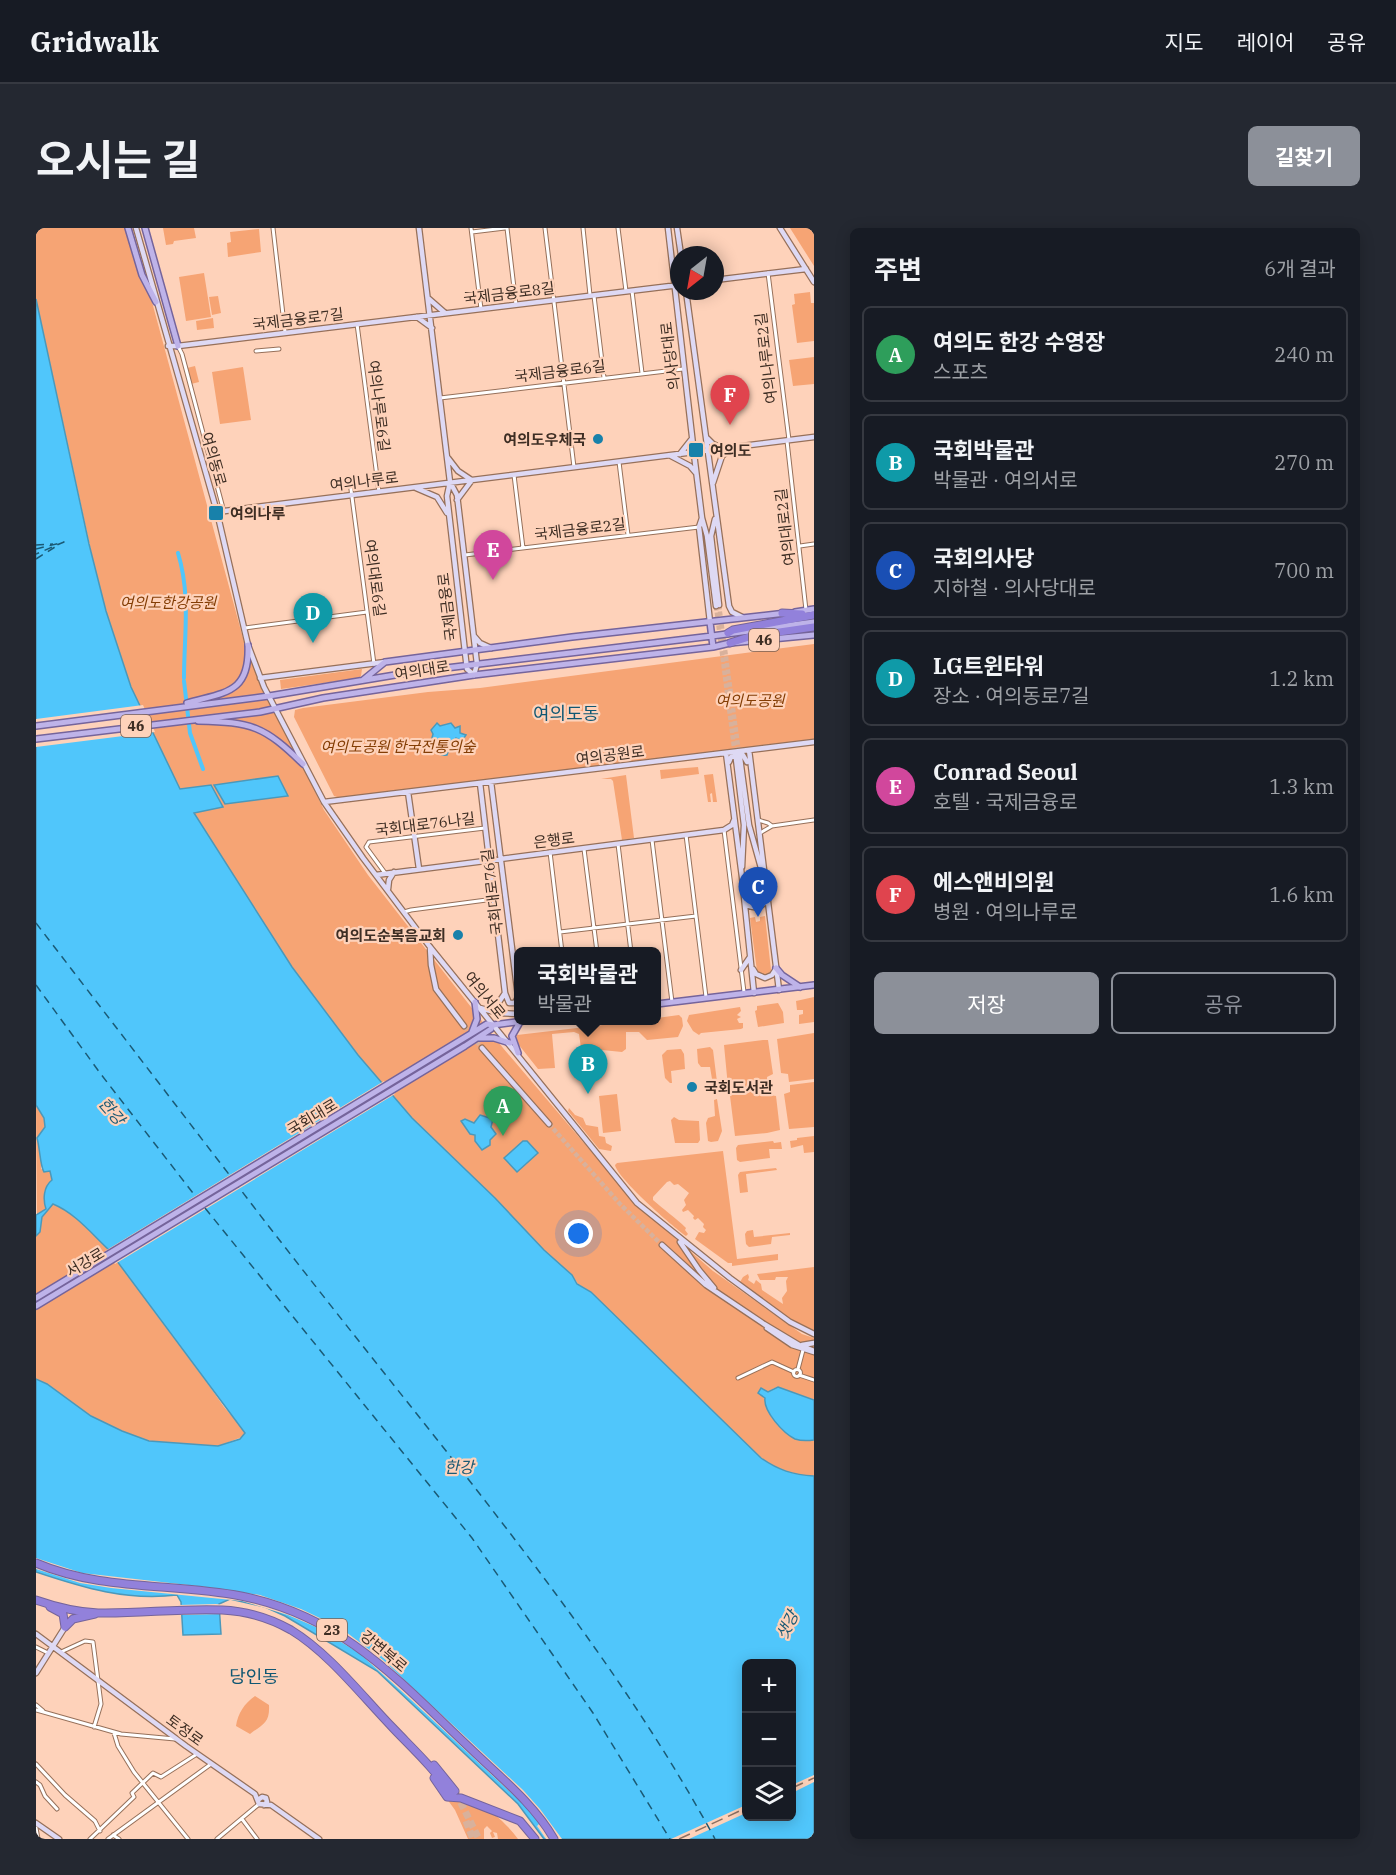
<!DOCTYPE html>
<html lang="ko">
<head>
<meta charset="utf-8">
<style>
	:root { --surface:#171b24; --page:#242831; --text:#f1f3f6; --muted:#9ea1a6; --line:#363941; --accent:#8c9099 }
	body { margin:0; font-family:"IBM Plex Serif","Noto Sans KR",serif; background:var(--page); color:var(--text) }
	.controls { position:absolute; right:18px; bottom:18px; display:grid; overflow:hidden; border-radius:9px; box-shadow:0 3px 15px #0003 }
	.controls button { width:54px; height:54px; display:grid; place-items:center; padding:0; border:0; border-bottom:2px solid var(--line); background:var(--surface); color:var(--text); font:30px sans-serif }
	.compass { position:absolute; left:634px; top:18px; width:54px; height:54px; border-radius:50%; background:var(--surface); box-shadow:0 3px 15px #0003; rotate:211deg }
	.you { position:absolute; left:543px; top:1006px; width:21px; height:21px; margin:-15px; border:4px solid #fff; border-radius:50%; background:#1a73e8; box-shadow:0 0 0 9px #1a73e833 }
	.badge { display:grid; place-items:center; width:39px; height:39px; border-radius:50%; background:var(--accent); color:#fff; font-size:20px; font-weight:700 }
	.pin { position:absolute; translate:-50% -50px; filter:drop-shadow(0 2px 3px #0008) }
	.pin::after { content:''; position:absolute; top:32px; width:21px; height:18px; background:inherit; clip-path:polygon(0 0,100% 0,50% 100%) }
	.popup { position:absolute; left:478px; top:719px; width:147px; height:78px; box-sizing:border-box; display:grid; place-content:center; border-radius:9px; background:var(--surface); filter:drop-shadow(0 2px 4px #0005); font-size:20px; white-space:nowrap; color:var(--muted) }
	.popup b { font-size:22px; color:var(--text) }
	.popup::after { content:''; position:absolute; left:50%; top:100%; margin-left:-12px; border:12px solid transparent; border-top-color:var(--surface) }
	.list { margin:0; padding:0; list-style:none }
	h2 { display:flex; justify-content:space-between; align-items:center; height:78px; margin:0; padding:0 24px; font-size:26px }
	h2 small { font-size:20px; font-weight:400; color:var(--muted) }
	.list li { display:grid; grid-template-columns:39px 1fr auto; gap:18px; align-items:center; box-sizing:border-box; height:96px; margin:0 12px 12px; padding:0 12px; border:2px solid var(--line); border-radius:9px }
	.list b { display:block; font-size:22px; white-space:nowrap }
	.list p { margin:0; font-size:20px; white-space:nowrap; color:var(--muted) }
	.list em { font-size:20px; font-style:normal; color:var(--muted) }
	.actions { display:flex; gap:12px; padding:18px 24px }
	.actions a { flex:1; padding:14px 0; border:2px solid var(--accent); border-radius:9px; text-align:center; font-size:21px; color:var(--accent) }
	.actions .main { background:var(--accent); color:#fff }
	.icon { flex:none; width:33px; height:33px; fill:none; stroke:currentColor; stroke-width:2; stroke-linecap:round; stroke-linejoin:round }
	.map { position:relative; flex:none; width:778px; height:1611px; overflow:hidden; border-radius:9px }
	header { display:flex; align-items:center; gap:36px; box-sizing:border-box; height:84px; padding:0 30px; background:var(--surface); border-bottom:2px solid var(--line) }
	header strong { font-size:28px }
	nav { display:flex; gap:33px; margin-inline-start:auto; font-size:21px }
	.intro { display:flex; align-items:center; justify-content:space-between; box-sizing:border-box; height:144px; padding:0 36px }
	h1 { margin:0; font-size:42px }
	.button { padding:15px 27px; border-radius:9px; background:var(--accent); color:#fff; font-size:21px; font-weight:700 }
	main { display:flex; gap:36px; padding:0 36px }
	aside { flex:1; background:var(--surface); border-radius:9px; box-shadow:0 3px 15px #0003 }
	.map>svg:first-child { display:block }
</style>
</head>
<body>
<header>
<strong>Gridwalk</strong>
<nav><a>지도</a><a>레이어</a><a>공유</a></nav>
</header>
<div class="intro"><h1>오시는 길</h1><a class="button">길찾기</a></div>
<main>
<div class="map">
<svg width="778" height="1611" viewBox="0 0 778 1611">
	<rect width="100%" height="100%" fill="#fed2ba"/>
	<path fill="#f6a474" d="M0,0h96l115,425 77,157 44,65 135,173 132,155 78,68 89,63 12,4v62l-36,-13c-34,9 9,59 36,53v36c-21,-1 -36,-6 -53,-18l-170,-166 -13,-8 -6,-9 -28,-25 -49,-52 -83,-80 -54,-63 -66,-88 -99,-155 -18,-33 -44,-92 -14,-39 -19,-65 -62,-284z
		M127,0h31l2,10 -22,3 -1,3 -7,1z
		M754,0h24v38z
		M223,1l2,23 -33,5 -1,-14 4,-1 -1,-10z
		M168,45l7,44 -25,4 -7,-44z
		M774,64l1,11h3v38l-17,2 -5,-38 3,-1 -1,-10z
		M182,68l3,17 -9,2 -3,-18z
		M177,90l1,10 -17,2 -1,-9z
		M778,129v27l-21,2 -4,-26z
		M159,138l4,16 -8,2 -4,-16z
		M207,139l8,53 -31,4 -8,-52z
		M778,416v95l-474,59 -6,-2 -40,-79 1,-7 8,-2 125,-16 52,-4z
		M326,441l-1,7 -2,2 -78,11 -1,-9z
		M662,539l1,7 -38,5 -1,-9z
		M677,546l4,28h-4l-1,-9 -2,1 1,8h-3l-4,-27z
		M590,547l8,63 -12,2 -9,-59 -2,-2h-10z
		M717,645l7,3 3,24 -1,3 -3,3h-8l-4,-4 -1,-25z
		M729,688l6,54 -2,4 -5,1 -7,-4 -7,-53 5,-1 1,5 4,-1v-4z
		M778,769v25l-15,2v-9l4,-1v-4h-6l-1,-9z
		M742,775l5,9 1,11 -26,4 -3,-16 2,-1v-4z
		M704,779l1,4 -4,4 4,2 -4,2 2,4h4v5l-2,1 -40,4 -2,2 -6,-4 -6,-10 2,-6z
		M643,787l3,3 1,8 -5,11 -31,3 -8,-8h-13v17l-4,3 -20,-2 1,10 -20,2 -4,-28 -5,-2 -22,2 3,34 -17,1 -23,-29 2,-5 120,-14 20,-1v-2z
		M778,805v46l-25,3 -1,-8 -7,-1 -4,-34z
		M727,812h5l5,34 -6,3 1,7 -37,5 -3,-2 -4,-42z
		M674,819l3,3 4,32 -2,3h-2l-3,-18h-9l-3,-4 -1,-14z
		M645,821l3,5 1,15 -14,2 1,12h-2l-5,-5 -3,-23 5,-5z
		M778,854v45l-25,2 -5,-35 6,-2v-7z
		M732,860l1,7 7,1 4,34 -13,3 -32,3 -5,-40 2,-4z
		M581,866l4,37 -18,2 -4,-37z
		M681,871l5,32 -4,10 -7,1 -3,-1 -2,-18 2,-5 7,-2 -1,-16z
		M0,877l8,13 1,9 -8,11 4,13v18l9,2 2,10c-8,7 -9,18 -6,28l-9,7z
		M533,880l6,7 8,3 3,7 12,2 1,9 6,1 1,6 6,3 -1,5 -12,-2 -31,-38z
		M638,889l5,3 20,1 1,19 -2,3h-23l-4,-23z
		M778,908v16l-10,1 -1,-8 -12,3 -1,-7 7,-1v-2z
		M737,913l1,2 7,-1 1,7h-13l1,9 -30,4 -3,-2 -1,-12 2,-3z
		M687,923l14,108 41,-5v6l-46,6v-3h-4l-33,-24 4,-7 5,1 2,-3 -3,-3 1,-3 -6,-6 -3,2 -2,-2 1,-2 -6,-6 -5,2 -1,-2 4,-5 -2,-5 5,-7 -11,-9 -4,1 -4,-4 -3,1 -14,15v3c11,10 22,17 33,28l-1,2 3,4 -2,2c-14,-10 -68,-57 -71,-71l2,-2z
		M740,940l1,2 -31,4 2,18 -8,1 -2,-18 2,-3z
		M17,976c44,18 78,76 105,113 22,30 45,59 66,90l20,23 1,3 -3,4 -24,9 -69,-5 -27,-10 -31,-15 -44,-32 -11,-5v-143l4,-5 2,-14z
		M717,1002l1,7 36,-4v2l-18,2 -1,7 -22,3 -3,-3 -1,-10 2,-3z
		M778,1039v64l-22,-11 -52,-38 3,-5 5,-3 1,3 -1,3 6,4 2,-4 5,4 1,6 21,14 -1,-6 5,-7 -1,-10 2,-4h-12l-1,3h-15l-3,-6z
		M219,1468l14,9c1,18 -6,19 -19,29l-14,-8c2,-13 8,-22 19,-30z
		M411,1571l6,3c23,-8 53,20 65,37h-20l-1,-6 -4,-1 2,5 -3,1 -2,-5 2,-2 -5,-5 -3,3v10h-16l-13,-29z"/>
	<path fill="#50c6fb" stroke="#4b98ba" stroke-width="1.5" fill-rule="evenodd" d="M0,71l53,245 17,67 25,76 49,102 31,-4 12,22 -29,6 98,154 66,88 54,63 83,80 49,52 28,25 5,9 14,8 170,166c17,12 32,17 53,18v363h-270l-26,-35 -141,-133 -92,-55 -20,-9 -35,-8 -11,5 2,30 -38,1 -2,-33 -4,-7c-51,6 -93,-7 -141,-23v-193l11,5 44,32 31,15 27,10 69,5 22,-7 5,-6 -137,-184c-17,-16 -33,-36 -55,-45l-11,13 -2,15 -4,4v-21l10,-6c-3,-9 -3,-22 6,-29l-2,-9 -6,1c-4,-6 -4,-24 -7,-34l8,-11 -1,-9 -8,-13zM710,1436h46v152h-46z
		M401,495l3,3 11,-3 4,5 5,-2v7l6,2 -4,6 -6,-3 -2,9 -5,2 -2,6c-12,2 -10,-10 -15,-17l1,-4 -2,-4z
		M242,548l10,20 -63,8 -11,-19z
		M444,887l13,4 -2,8 5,7 -6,6v5l-8,5 -7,-9v-6l-5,-1 -9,-13 4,-2 9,4z
		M487,913h4l11,12 -21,19 -13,-14z
		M742,1159l36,13v40c-7,1 -13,1 -19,-1 -12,-6 -32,-28 -30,-41l-7,-5 3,-5 7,4z"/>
	<path fill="#fed2ba" d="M107,477l12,27 -119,15v-28z
		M348,853l11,13 -280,170 -10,-13z
		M0,1330l46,15 124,14 54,8 41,14 21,10 24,13 37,28 140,130 17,19 22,30h-16l-9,-13 3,-3 -17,-19 -114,-106 -50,-45 -41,-25 -30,-13 -46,-14 -131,-13 -31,-5 -44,-14z
		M142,1377l38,-1 8,1h-2v9l-43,1z
		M778,1547v7l-22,11v-8z
		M710,1577v8l-57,26h-18z"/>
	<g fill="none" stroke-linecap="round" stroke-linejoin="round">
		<path stroke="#50c6fb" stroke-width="4" d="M142,325c13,43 6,82 6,125
			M148,453l6,52 13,36"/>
		<path stroke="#1b5a75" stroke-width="1.5" stroke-dasharray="8 6" stroke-linecap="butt" d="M0,317l17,-1
			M0,321l28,-7 -28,12
			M0,331l19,-12
			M0,695l195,254
			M0,757l64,88 96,124
			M198,953c73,96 149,190 224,285 93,119 185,240 257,373
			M169,980l267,330 121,175 77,126"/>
		<path stroke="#d8b19c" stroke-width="4.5" stroke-dasharray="4.5 2" stroke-linecap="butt" d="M683,377l20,148
			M680,378l19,149
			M428,798l18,22
			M513,896l71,80 42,41"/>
		<path stroke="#d8b19c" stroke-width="7" stroke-dasharray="7 3.5" stroke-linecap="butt" d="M420,1565l23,46
			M430,1593l7,18"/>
		<g stroke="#96705a" stroke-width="5">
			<path id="street" d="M237,0l12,104
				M435,0l10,81
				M471,0l9,77
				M509,0l29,239
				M547,0l7,67
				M582,0l8,63
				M436,4l33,-4
				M732,45l21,167
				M596,63l10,82
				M558,68l10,82
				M321,96l22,168
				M142,118l4,8 42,158
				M220,123l23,-2
				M404,170l243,-29
				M751,213l19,169
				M583,234l9,73
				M478,247l9,73
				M314,254l24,182
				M764,318l14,-2
				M429,327l234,-28
				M209,400l122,-16
				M722,592l10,3 4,3
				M688,602l20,162
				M724,605l12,-7 42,-6
				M650,607l20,162
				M616,612l20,162
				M582,616l13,108
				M548,621l13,103
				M514,624l12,100
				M349,645l-19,-26 3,-5 116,-14
				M368,684l7,-2 83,-11
				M524,704l136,-16
				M762,1141l5,-19
				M757.5 1145a3.5 3.5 0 1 1 7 0a3.5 3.5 0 1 1-7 0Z
				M763,1147l15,5
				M702,1150l34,-16 22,10
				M0,1419l12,6
				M25,1424l24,-11 8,1 8,62 -7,23
				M0,1477l7,6
				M0,1482l85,24 54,5
				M78,1505l4,13 16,26 54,67
				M0,1536l29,31 30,26 5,10
				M0,1554l4,3 5,11 12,13
				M206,1591l15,20
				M0,1600l2,11
				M77,1607l6,4
				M54,1611l44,-42 -2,-4 21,-20 8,4 36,-23
				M72,1611l103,-75
				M181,1611l42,-35"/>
		</g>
		<g stroke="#96705a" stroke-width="7">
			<path id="secondary" d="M100,0l81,284 31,133 16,42 60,115 39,56 67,89 207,256 93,75 60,44 24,12
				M383,0l31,254 -3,14 18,156 2,17 7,6 3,-11 -20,-169 -7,-13
				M632,0l27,234 7,56 5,18 9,70
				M641,0l4,27
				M744,0l34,54
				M679,52l91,-11
				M650,63l43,315 3,6 10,5
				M393,71l16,14
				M381,89l15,11
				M132,118h10l501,-61
				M671,210l6,6 9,4
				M644,226l11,-14
				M635,228l19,10 6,7
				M412,230l10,13 12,8
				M677,255l9,-27 9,-7
				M380,260l21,9 10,16
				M421,272l15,-20
				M181,284l597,-75
				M666,290l-3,9 11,95
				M679,291l-4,17 8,69
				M438,408l6,7 11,5
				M224,450l125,-16
				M713,522l30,240
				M690,525l16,124 12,116
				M704,530l9,67 12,43
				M700,531l8,66 -2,42
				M693,534l2,-5 12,-2 4,7
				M455,554l28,222
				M444,555l25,210 4,10h6l2,-4
				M372,564l11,77
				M288,574l490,-60
				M340,647l348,-45 8,-5 2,-5
				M352,661l1,-9 5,-8
				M709,673l4,5c8,3 13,1 18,-6
				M394,719l1,18 5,24 28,37
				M717,741l3,5 9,4 7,-3 4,-6
				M705,742l9,-13
				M444,780l18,5 21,1
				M450,782l13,-8 6,-9
				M446,820l67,76
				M644,1014l19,28 15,18
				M626,1017l44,40 58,39 35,21 15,6
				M731,1100l25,17 22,7
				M766,1117l12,-2
				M0,1406l150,112 69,48 4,10 12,1 48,34
				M0,1445l29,-46
				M222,1572l4,-3 4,1 1,4 -3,3
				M0,1595l23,16"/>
		</g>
		<g stroke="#75649b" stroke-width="8">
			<path id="primary" d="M92,0l14,47 14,27
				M109,0l33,118
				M759,384l19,-3
				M674,394l3,25
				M327,452l22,-18 187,-25 214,-24
				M151,475c38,-11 63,-9 61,-58
				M162,493c54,1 66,5 105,43
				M0,498l233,-30 144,-24 299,-36 102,-14
				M0,511l224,-27 63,-14 151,-23 239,-28 17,-4 84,-8
				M740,740l6,7 18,12
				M621,776l157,-19
				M436,804l5,-13 -2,-17
				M442,810h16l16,5
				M482,825l-6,-17 8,-14
				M0,1070l451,-274 6,1 39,-5
				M0,1078l429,-260 26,-17 2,-4"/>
		</g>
		<g stroke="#75649b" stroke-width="9">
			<path id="highway" d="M746,385l20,1
				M692,405l5,-3 81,-15
				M694,415l22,-7 62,-9
				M0,1335c65,28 137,20 205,33 102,20 159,86 230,153 29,28 63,55 83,90
				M0,1372c20,7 42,12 62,13 41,1 83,-5 124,-3 23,1 48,8 69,20 38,23 71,66 102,98 20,21 41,40 57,65
				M14,1379l13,7 2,13
				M29,1399l8,-8 22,-5
				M398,1537l21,26
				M398,1550l13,19 14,1 59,23 15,18"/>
		</g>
		<use href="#street" stroke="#fff" stroke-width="3"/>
		<use href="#secondary" stroke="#ded9f4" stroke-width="4.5"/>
		<use href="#primary" stroke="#beb3e9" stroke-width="5"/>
		<use href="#highway" stroke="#9281db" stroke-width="7"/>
		<path stroke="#8c7061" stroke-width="1.5" stroke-dasharray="12 6" stroke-linecap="butt" d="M756,1560l22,-10
			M643,1611l67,-31"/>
	</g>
	<g fill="#1881aa" stroke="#fed2ba" stroke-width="2">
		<circle cx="562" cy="211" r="6"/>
		<rect x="652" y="214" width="16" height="16" rx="3"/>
		<rect x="172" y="277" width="16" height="16" rx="3"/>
		<circle cx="422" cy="707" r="6"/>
		<circle cx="656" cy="859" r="6"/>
	</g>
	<g text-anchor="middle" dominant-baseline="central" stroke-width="4.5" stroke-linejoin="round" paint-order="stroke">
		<g fill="#fed2ba" stroke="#785f51" stroke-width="1.5">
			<rect x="713" y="401" width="30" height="22" rx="4.5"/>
			<rect x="85" y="487" width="30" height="22" rx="4.5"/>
			<rect x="281" y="1391" width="30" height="22" rx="4.5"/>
		</g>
		<g font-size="14" font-weight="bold" fill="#3e2e24">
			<text x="728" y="412">46</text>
			<text x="100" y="498">46</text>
			<text x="296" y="1402">23</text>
		</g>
		<g font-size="15" fill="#3e2e24" stroke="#fed2ba">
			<text transform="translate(473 65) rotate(-7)">국제금융로8길</text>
			<text transform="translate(262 91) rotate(-7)">국제금융로7길</text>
			<text transform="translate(634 128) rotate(-97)">의사당대로</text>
			<text transform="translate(730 130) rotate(-97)">여의나루로2길</text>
			<text transform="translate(524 143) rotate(-7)">국제금융로6길</text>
			<text transform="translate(343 178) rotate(83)">여의나루로6길</text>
			<text transform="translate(178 231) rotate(74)">여의동로</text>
			<text transform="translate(328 253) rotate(-7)">여의나루로</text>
			<text transform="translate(749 299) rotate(-97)">여의대로2길</text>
			<text transform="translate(544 301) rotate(-7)">국제금융로2길</text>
			<text transform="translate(339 350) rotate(82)">여의대로6길</text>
			<text transform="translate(411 379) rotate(-97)">국제금융로</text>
			<text transform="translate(386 442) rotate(-9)">여의대로</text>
			<text transform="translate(574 527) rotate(-7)">여의공원로</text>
			<text transform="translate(389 596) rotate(-7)">국회대로76나길</text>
			<text transform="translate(518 612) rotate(-7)">은행로</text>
			<text transform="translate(456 664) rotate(-97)">국회대로76길</text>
			<text transform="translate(449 767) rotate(51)">여의서로</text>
			<text transform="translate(276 889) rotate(-31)">국회대로</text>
			<text transform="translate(49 1034) rotate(-31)">서강로</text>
			<text transform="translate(348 1423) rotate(40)">강변북로</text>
			<text transform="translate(149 1502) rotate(36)">토정로</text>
		</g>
		<g font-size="15" font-weight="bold" fill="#3e2e24" stroke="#fed2ba" text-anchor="start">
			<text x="550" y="211" text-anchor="end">여의도우체국</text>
			<text x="674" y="222">여의도</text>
			<text x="194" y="285">여의나루</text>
			<text x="410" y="707" text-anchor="end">여의도순복음교회</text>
			<text x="668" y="859">국회도서관</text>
		</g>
		<g font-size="15" font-style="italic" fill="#843d04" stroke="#fed2ba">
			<text x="132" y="374">여의도한강공원</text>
			<text x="714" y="472">여의도공원</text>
			<text x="362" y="518">여의도공원 한국전통의숲</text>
		</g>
		<g font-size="16" font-style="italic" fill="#1b5a75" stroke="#fed2ba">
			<text transform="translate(76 883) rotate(49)">한강</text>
			<text x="423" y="1239">한강</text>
			<text transform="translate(751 1397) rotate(-63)">샛강</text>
		</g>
		<g font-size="18" fill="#105773" stroke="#fed2ba">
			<text x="530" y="485">여의도동</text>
			<text x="218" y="1448">당인동</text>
		</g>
	</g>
</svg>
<div class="controls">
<button>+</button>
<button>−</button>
<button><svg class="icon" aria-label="layers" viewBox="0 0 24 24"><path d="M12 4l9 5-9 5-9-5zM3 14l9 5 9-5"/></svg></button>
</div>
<svg class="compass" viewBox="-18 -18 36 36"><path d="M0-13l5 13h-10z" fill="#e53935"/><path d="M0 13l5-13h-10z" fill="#9ea1a6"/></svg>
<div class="you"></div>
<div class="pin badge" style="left:467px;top:908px;background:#2e9e5b">A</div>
<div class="pin badge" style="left:552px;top:866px;background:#0f9aa8">B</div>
<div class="popup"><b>국회박물관</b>박물관</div>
<div class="pin badge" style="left:722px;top:689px;background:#1a4fb4">C</div>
<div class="pin badge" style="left:277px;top:415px;background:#0f9aa8">D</div>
<div class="pin badge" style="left:457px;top:352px;background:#d1479c">E</div>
<div class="pin badge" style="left:694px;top:197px;background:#e0444e">F</div>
</div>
<aside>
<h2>주변<small>6개 결과</small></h2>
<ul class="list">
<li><span class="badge" style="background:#2e9e5b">A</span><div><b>여의도 한강 수영장</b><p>스포츠</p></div><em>240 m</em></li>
<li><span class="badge" style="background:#0f9aa8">B</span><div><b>국회박물관</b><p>박물관 · 여의서로</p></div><em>270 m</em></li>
<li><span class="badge" style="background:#1a4fb4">C</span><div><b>국회의사당</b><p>지하철 · 의사당대로</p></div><em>700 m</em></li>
<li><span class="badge" style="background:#0f9aa8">D</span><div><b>LG트윈타워</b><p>장소 · 여의동로7길</p></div><em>1.2 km</em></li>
<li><span class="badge" style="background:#d1479c">E</span><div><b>Conrad Seoul</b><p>호텔 · 국제금융로</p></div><em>1.3 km</em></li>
<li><span class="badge" style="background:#e0444e">F</span><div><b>에스앤비의원</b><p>병원 · 여의나루로</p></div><em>1.6 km</em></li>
</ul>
<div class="actions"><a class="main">저장</a><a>공유</a></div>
</aside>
</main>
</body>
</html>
